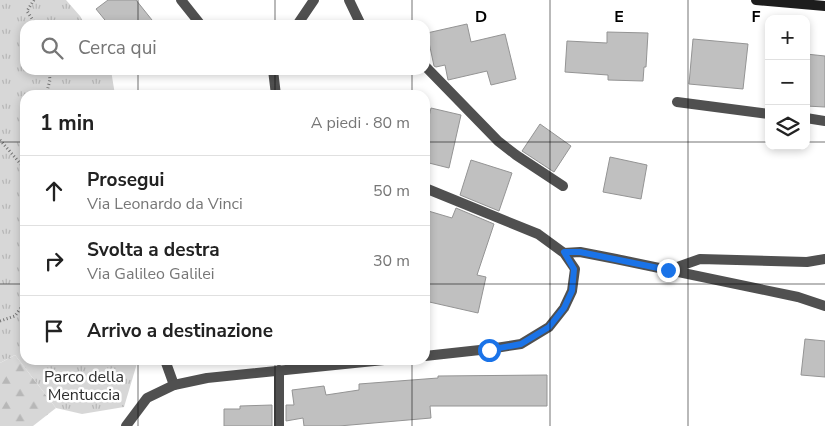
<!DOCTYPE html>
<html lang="it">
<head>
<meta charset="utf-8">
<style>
	:root { --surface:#fff; --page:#f6f6f6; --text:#222; --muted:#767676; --line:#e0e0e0 }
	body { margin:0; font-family:"Nunito Sans",sans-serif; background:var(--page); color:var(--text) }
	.controls { position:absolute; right:15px; top:15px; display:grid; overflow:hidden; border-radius:10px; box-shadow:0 2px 8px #0003 }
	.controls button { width:45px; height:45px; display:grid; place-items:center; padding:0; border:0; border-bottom:1px solid var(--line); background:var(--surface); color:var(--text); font:25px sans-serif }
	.stop { position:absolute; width:15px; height:15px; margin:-11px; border:4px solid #1a73e8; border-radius:50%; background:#fff }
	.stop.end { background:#1a73e8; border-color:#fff; box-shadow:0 1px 5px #0008 }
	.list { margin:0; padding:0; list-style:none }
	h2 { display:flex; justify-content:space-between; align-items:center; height:65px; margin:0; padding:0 20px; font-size:21px }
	h2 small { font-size:16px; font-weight:400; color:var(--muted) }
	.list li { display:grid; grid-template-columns:32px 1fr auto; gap:15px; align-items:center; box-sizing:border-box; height:70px; padding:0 20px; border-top:1px solid var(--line) }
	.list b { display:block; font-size:19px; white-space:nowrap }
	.list p { margin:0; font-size:16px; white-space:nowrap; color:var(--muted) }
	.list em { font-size:16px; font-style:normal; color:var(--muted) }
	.icon { flex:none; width:28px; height:28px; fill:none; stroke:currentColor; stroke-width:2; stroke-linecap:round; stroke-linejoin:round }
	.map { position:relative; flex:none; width:825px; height:426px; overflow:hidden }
	.search { position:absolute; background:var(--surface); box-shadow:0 2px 8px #0003; left:20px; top:20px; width:410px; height:55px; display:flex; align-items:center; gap:12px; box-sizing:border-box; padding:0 18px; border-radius:15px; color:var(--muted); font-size:19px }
	.panel { position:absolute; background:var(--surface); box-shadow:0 2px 8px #0003; left:20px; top:90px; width:410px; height:275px; border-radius:15px }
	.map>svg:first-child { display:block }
</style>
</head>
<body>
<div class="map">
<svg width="825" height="426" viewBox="0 0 825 426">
	<defs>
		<pattern id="forest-firs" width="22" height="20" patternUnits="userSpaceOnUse" patternTransform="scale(1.25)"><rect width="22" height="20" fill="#d7d7d7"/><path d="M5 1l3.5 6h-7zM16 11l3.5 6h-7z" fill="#b7b7b7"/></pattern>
		<pattern id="park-tufts" width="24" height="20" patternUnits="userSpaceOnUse" patternTransform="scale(1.25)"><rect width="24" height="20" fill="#d7d7d7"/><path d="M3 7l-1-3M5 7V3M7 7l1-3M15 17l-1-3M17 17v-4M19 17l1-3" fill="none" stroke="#b7b7b7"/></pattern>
	</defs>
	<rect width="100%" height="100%" fill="#fff"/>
	<path fill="url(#forest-firs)" d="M15,355l41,53 -23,18h-33v-63z"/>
	<path fill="url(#park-tufts)" d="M0,0h66l14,16 5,9h-60v45h86l4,25h-90v265h113l-14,47 -42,7 -26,-6 -41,-53 -15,8z"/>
	<path fill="#c0c0c0" stroke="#949494" d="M108,0h28l20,25h-47l-13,-16z
		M467,24l4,18 34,-8 11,45 -25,6 -4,-14 -39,9 -3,-15 -9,2 -2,-1 -7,-33z
		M607,32l41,1 -2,34h-2l-1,14 -35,-1v-5l-43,-3 2,-31 40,2z
		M693,39l55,5 -5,45 -54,-5z
		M806,54l19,2v51l-19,-1z
		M431,108l30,7 -12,53 -24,-6v-28z
		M540,124l31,22 -17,26 -32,-21z
		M610,157l37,8 -6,34 -38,-7z
		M471,160l41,13 -13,38 -39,-16z
		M456,208l38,16 -17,51 9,2 -8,36 -53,-12v-91l27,8z
		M805,339l20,2v36l-24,-2z
		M547,375v31h-117l1,12 -92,8h-35l-1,-8 -17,3v-16h8l-2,-15 32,-4 2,9 33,-5v-6l79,-6v-2z
		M272,405v21h-48v-17h16v-3z"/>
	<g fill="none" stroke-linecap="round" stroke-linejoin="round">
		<path stroke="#727272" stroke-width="3" stroke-dasharray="1 2.5" stroke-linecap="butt" d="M34,0l-7,11 9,14
			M46,95l4,-15 -1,-10
			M0,140l25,29
			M0,321l15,-5 10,-14"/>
		<path stroke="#505050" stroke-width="10" d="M349,0l12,25
			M425,66l73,75 18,14 47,31
			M677,102l92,12
			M806,118l19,3
			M669,270l31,-11 107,3 18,-3
			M165,360l9,25"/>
		<path stroke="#505050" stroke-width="10" d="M181,0l20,25
			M297,25l17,-25
			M273,70l3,25
			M425,188l113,46 26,19 11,16 -3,22 -8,17 -15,19 -28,17 -32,5 -64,7
			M564,253l16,-1 36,7 182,38 27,9
			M279,370v56
			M126,426l21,-28 27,-13 33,-7 177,-18"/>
		<path stroke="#1d1d1d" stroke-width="10" d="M756,0l69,6"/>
	</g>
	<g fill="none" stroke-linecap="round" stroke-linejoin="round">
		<path stroke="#1a73e8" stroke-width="6" d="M489,350l32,-6 28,-17 15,-19 8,-17 2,-22 -10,-17h16l88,18"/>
	</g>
	<path fill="none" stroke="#000" stroke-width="1" stroke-opacity="0.55" d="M138,0v25M275,0v25M412,0v25M550,0v426M688,0v426M138,70v25M275,70v25M412,70v25M0,142h25M425,142h344M806,142h19M0,284h25M425,284h400M138,360v66M275,360v66M412,360v66"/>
	<g text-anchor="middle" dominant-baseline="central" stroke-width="5" stroke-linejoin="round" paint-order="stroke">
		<g font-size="16" fill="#2e2e2e" stroke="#fff">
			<text x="84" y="377">Parco della<tspan x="84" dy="18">Mentuccia</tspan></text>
		</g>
	</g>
	<g font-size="16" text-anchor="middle" font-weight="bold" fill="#000" stroke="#fff" stroke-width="5" stroke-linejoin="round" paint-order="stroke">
		<text x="481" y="22">D</text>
		<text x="619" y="22">E</text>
		<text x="756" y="22">F</text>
	</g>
</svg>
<div class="controls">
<button>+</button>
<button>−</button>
<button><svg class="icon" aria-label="layers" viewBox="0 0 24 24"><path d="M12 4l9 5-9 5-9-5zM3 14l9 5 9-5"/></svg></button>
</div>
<div class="stop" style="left:489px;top:350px"></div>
<div class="stop end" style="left:668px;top:270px"></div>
<div class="search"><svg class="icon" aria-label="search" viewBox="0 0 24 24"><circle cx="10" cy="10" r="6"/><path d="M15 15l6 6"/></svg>Cerca qui</div>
<section class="panel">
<h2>1 min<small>A piedi · 80 m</small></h2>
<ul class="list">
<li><svg class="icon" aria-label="ahead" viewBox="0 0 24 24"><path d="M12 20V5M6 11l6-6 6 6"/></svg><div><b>Prosegui</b><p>Via Leonardo da Vinci</p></div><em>50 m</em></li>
<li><svg class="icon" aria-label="right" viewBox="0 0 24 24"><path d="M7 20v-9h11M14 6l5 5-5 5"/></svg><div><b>Svolta a destra</b><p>Via Galileo Galilei</p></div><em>30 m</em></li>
<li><svg class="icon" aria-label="arrive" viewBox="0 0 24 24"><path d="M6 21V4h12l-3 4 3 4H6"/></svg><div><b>Arrivo a destinazione</b></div></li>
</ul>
</section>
</div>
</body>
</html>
